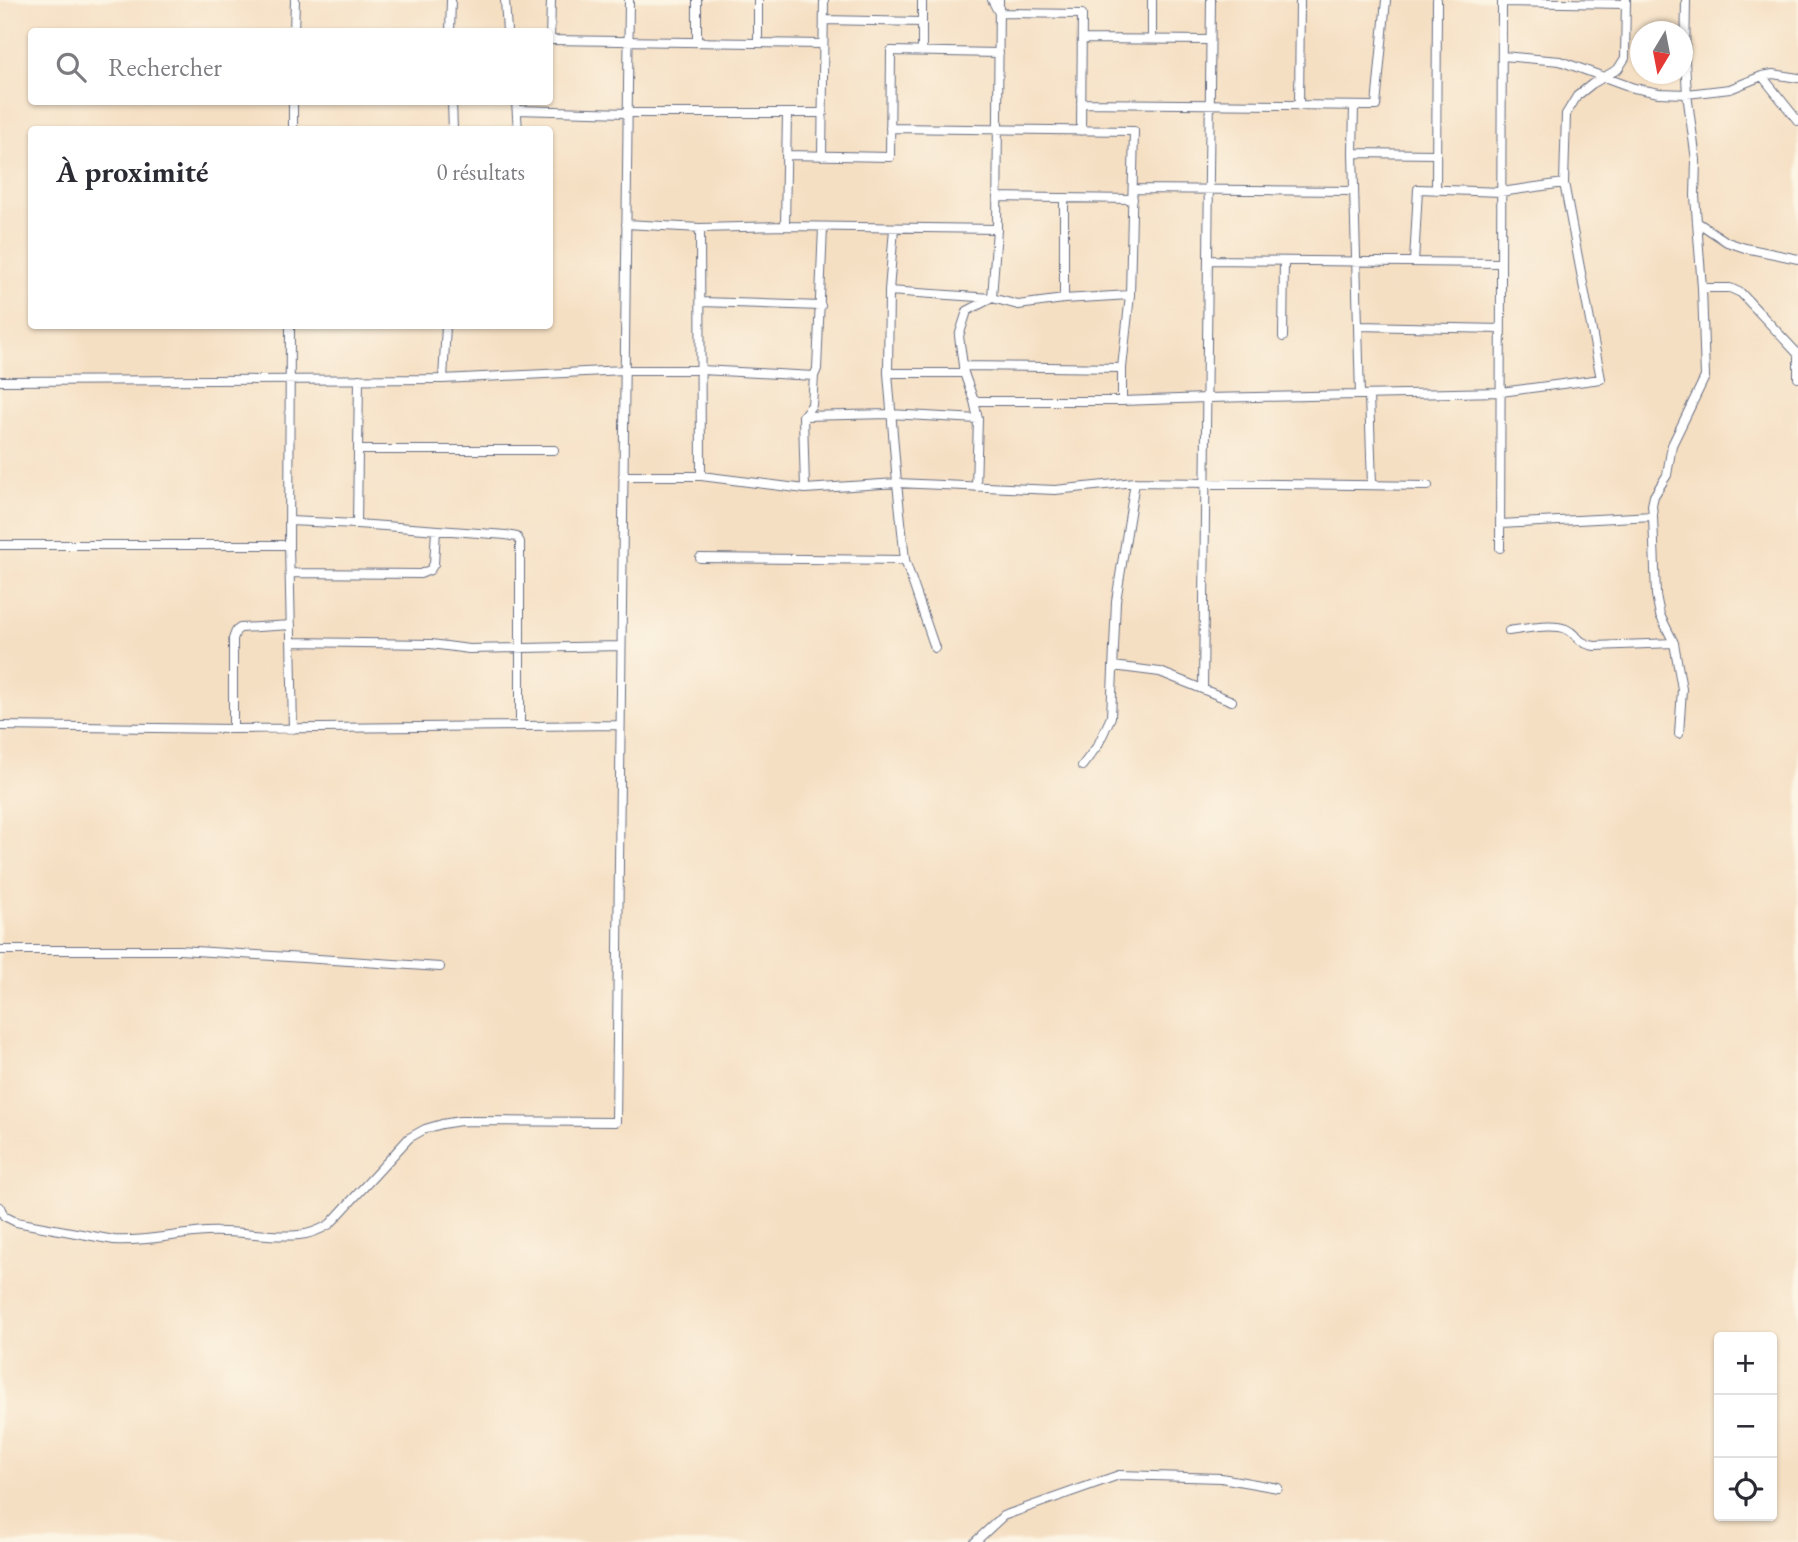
<!DOCTYPE html>
<html lang="fr">
<head>
<meta charset="utf-8">
<style>
	:root { --surface:#fff; --page:#f2f2f3; --text:#2b2b33; --muted:#7c7c81; --line:#e1e1e2 }
	body { margin:0; font-family:"EB Garamond",serif; background:var(--page); color:var(--text) }
	.controls { position:absolute; right:21px; bottom:21px; display:grid; overflow:hidden; border-radius:7px; box-shadow:0 2px 5px #0004 }
	.controls button { width:63px; height:63px; display:grid; place-items:center; padding:0; border:0; border-bottom:2px solid var(--line); background:var(--surface); color:var(--text); font:35px sans-serif }
	.compass { position:absolute; left:1630px; top:21px; width:63px; height:63px; border-radius:50%; background:var(--surface); box-shadow:0 2px 5px #0004; rotate:190deg }
	.list { margin:0; padding:0; list-style:none }
	h2 { display:flex; justify-content:space-between; align-items:center; height:91px; margin:0; padding:0 28px; font-size:30px }
	h2 small { font-size:23px; font-weight:400; color:var(--muted) }
	.icon { flex:none; width:38px; height:38px; fill:none; stroke:currentColor; stroke-width:2; stroke-linecap:round; stroke-linejoin:round }
	.map { position:relative; flex:none; width:1798px; height:1542px; overflow:hidden }
	.search { position:absolute; background:var(--surface); box-shadow:0 2px 5px #0004; left:28px; top:28px; width:525px; height:77px; display:flex; align-items:center; gap:18px; box-sizing:border-box; padding:0 24px; border-radius:7px; color:var(--muted); font-size:26px }
	.panel { position:absolute; background:var(--surface); box-shadow:0 2px 5px #0004; left:28px; top:126px; width:525px; height:203px; border-radius:7px }
	.map>svg:first-child { display:block }
</style>
</head>
<body>
<div class="map">
<svg width="1798" height="1542" viewBox="0 0 1798 1542">
	<rect width="100%" height="100%" fill="#fcf5e5"/>
	<filter id="ink" filterUnits="userSpaceOnUse"><feTurbulence type="fractalNoise" baseFrequency=".0143" numOctaves="2"/><feDisplacementMap in="SourceGraphic" scale="14" xChannelSelector="R" yChannelSelector="G"/><feConvolveMatrix kernelMatrix="1 2 1 2 8 2 1 2 1" color-interpolation-filters="sRGB"/></filter>
	<filter id="wash" filterUnits="userSpaceOnUse"><feTurbulence type="fractalNoise" baseFrequency=".00686" numOctaves="4" result="noise"/><feDisplacementMap in="SourceGraphic" scale="28" xChannelSelector="R" yChannelSelector="G"/><feGaussianBlur stdDeviation="1.57" result="paint"/><feColorMatrix in="noise" values="0 0 0 0 0 0 0 0 0 0 0 0 0 0 0 0 0 1.4 0 .05"/><feComposite in="paint" operator="in"/></filter>
	<g filter="url(#wash)">
		<rect width="100%" height="100%" fill="#f5dfc3"/>
	</g>
	<g filter="url(#ink)">
		<g fill="none" stroke-linecap="round" stroke-linejoin="round">
			<g stroke="#676d81" stroke-width="10">
				<path id="minor" d="M505,0l2,32
					M992,0l7,13 83,1 -1,117
					M1502,2l124,2
					M824,20l98,2
					M294,32l1,-32
					M450,32l1,-32
					M1082,39l128,1
					M1152,39v-39
					M550,40l273,4
					M550,40l1,-40
					M697,42v-42
					M758,43v-43
					M922,52v-52
					M1502,56l58,5 74,27 25,5 28,1 43,-5 32,-13 11,-2 25,4
					M1762,76l36,45
					M452,102l1,28
					M516,102l2,28
					M1081,103l295,3 10,-106
					M1299,106l1,-106
					M1354,106l-1,47 7,242
					M517,110l110,3h196
					M890,128l244,3 -4,164 -8,73v33
					M293,130v-28
					M1353,153l83,1
					M786,155l104,2 1,-106 108,2
					M822,156l2,-156
					M1133,189l221,2
					M1436,190l1,-190
					M997,197l136,2
					M1697,222l30,20 18,6 53,11
					M626,224l74,4 85,-2 212,3
					M785,226l2,-113
					M700,228l1,248
					M894,228l-5,63 -1,82 9,110 8,77 30,88
					M1208,260l293,3
					M1414,262l4,-73 83,3 63,-9
					M1702,288h28l11,5 57,61v24
					M889,291l103,7 26,7 46,-6 66,-4
					M1064,299v-101
					M701,302l120,4
					M290,326l-1,219 4,184
					M1358,326l143,3
					M1283,337l1,-76
					M963,366l159,2
					M888,373h76
					M443,379l3,-53
					M0,381l443,-2 181,-9h77l113,6 3,-7 6,-142
					M1369,395l3,90
					M974,401h148l85,-3 294,-6 100,-13 -37,-196 2,-69 11,-18 15,-12 26,-15 7,-11 1,-58
					M803,416l87,-2 88,5
					M359,450h195
					M623,476h78l104,13 92,-6 158,7 80,-8 293,4
					M976,487l2,-68 -4,-18 -10,-28 -5,-37 8,-25 25,-13 5,-69 2,-229
					M805,489l-2,-73 9,-11 2,-29
					M1653,516l-1,-11 2,-9 13,-21 5,-30 33,-68 -3,-89 -7,-92 1,-36 -9,-66 -2,-33 1,-61
					M289,521l68,3 149,11 11,2 3,5v184
					M357,524l2,-145
					M1500,524l153,-8 3,79 4,20 14,28 8,46 -3,45
					M0,545h289
					M1500,548l2,-548
					M700,558l205,2
					M290,573l130,1 10,-4 4,-6 2,-34
					M1509,631c14,-2 44,-8 57,-2 12,5 10,14 29,17l79,-3
					M292,642l139,2 38,5 152,-3
					M1113,666l47,6 72,29
					M1203,689l8,-689
					M0,726l233,3 387,-4
					M233,729v-90l3,-8 4,-3 51,-3
					M1082,766l16,-21 13,-28 5,-116 19,-119
					M0,950h180l260,17
					M0,1207l4,9 12,6 98,18c31,2 61,-6 92,-8 31,-2 64,6 93,3 12,-1 21,-5 31,-11l79,-86 16,-9 17,-5 18,-3 156,1 13,-1122
					M975,1542l28,-26 116,-41 102,3 57,10"/>
			</g>
			<use href="#minor" stroke="#fff" stroke-width="8"/>
		</g>
	</g>
</svg>
<div class="controls">
<button>+</button>
<button>−</button>
<button><svg class="icon" aria-label="locate" viewBox="0 0 24 24"><circle cx="12" cy="12" r="6"/><path d="M12 2v4M12 18v4M2 12h4M18 12h4"/></svg></button>
</div>
<svg class="compass" viewBox="-18 -18 36 36"><path d="M0-13l5 13h-10z" fill="#e53935"/><path d="M0 13l5-13h-10z" fill="#7c7c81"/></svg>
<div class="search"><svg class="icon" aria-label="search" viewBox="0 0 24 24"><circle cx="10" cy="10" r="6"/><path d="M15 15l6 6"/></svg>Rechercher</div>
<section class="panel">
<h2>À proximité<small>0 résultats</small></h2>
<ul class="list">
</ul>
</section>
</div>
</body>
</html>
